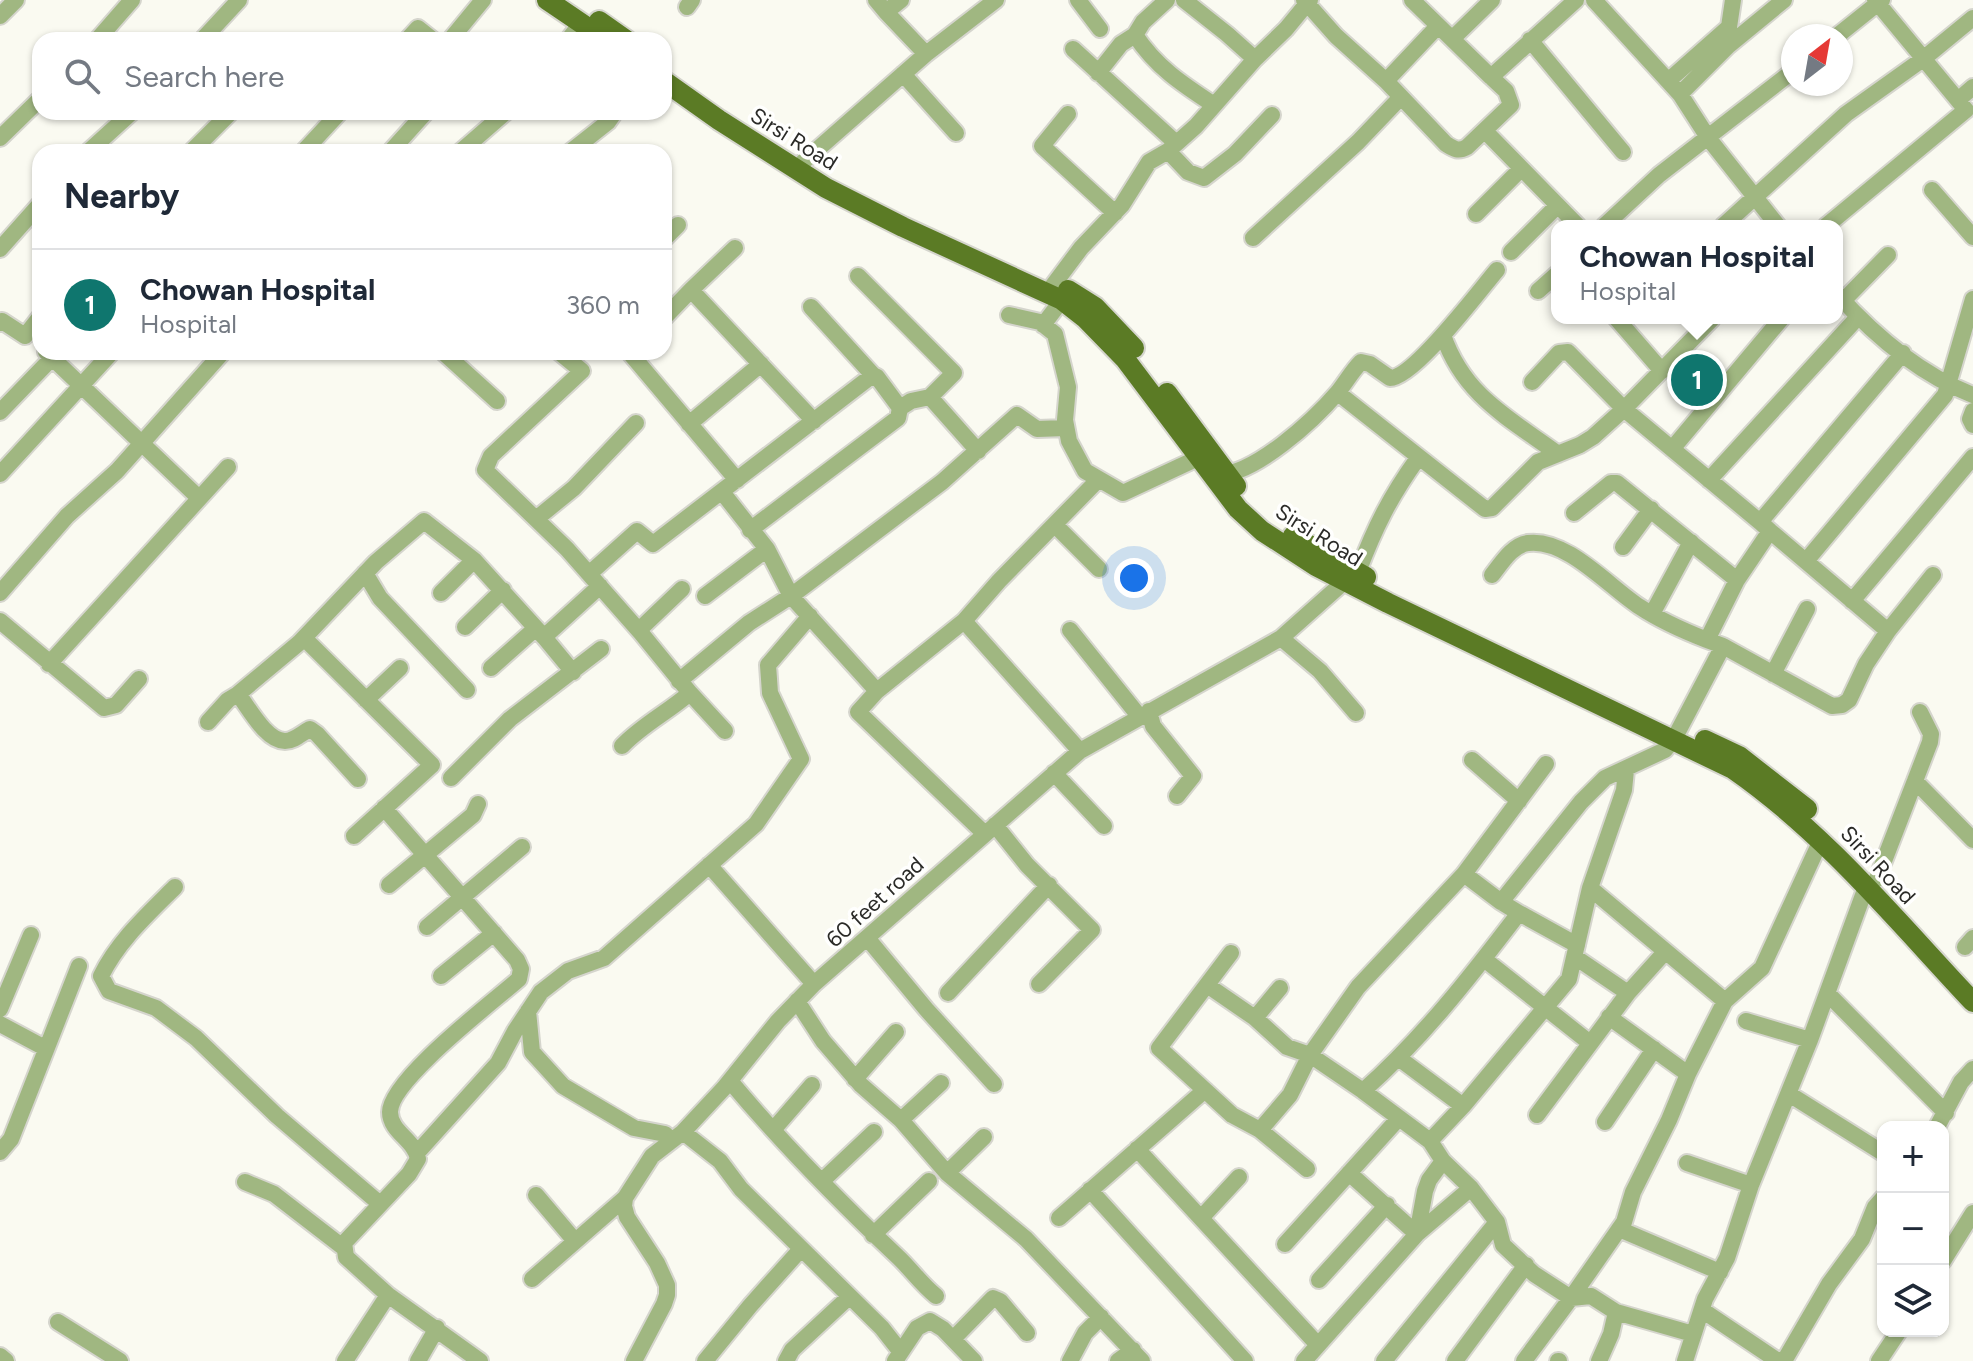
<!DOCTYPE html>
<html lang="en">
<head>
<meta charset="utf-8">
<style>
	:root { --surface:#fff; --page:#f6f6f7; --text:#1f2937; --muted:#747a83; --line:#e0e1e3; --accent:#0f766e }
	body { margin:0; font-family:Figtree,sans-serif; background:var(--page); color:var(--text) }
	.controls { position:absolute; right:24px; bottom:24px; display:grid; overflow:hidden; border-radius:16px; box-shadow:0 2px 6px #0004 }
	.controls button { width:72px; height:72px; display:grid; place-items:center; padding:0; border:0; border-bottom:2px solid var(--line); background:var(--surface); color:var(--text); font:40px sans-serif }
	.compass { position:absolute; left:1781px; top:24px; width:72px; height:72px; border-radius:50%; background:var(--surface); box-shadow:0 2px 6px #0004; rotate:31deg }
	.you { position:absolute; left:1134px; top:578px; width:28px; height:28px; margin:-20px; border:6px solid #fff; border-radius:50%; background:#1a73e8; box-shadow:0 0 0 12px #1a73e833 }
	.badge { display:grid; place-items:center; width:52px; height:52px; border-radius:50%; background:var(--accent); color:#fff; font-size:26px; font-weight:700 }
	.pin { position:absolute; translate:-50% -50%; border:4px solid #fff; box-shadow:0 2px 8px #0006 }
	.popup { position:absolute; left:1551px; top:220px; width:292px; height:104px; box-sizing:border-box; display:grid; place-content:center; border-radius:16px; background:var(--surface); filter:drop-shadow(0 2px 6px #0005); font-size:26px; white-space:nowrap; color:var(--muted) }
	.popup b { font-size:30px; color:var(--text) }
	.popup::after { content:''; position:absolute; left:50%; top:100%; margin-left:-16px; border:16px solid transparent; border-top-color:var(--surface) }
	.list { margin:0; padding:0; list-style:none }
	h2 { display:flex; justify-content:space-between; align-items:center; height:104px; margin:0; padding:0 32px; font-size:34px }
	h2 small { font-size:26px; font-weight:400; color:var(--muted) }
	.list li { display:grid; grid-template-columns:52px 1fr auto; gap:24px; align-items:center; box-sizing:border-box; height:112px; padding:0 32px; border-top:2px solid var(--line) }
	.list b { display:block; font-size:30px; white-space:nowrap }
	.list p { margin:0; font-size:26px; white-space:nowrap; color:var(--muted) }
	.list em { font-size:26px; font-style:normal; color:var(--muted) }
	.icon { flex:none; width:44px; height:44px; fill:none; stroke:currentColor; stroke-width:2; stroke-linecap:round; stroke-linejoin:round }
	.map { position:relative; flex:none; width:1973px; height:1361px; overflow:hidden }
	.search { position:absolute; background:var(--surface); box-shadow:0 2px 6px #0004; left:32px; top:32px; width:640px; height:88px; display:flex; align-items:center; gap:20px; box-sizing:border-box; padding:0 28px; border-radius:24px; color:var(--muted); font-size:30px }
	.panel { position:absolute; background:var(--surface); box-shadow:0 2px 6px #0004; left:32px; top:144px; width:640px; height:216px; border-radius:24px }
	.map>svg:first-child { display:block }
</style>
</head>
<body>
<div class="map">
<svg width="1973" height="1361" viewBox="0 0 1973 1361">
	<rect width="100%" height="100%" fill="#fafaf1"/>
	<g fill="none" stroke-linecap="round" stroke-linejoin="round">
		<g stroke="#d5d5cd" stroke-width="20">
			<path id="minor" d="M876,0l10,12 15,-12
				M1078,0l22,29
				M1167,0l-24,22 -8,13c21,32 47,49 79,70
				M1184,0l43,34 28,25
				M1304,0l32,36 50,45 60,63c8,5 12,8 21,3l44,-42 -5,-14 -15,-14
				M1412,0l79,77 85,-77
				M1594,0l86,94 29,45 69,87
				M687,7l5,-7
				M886,12l40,42
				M0,16l16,-16
				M1837,36l45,-36
				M1452,39l40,-39
				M97,40l35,-40
				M202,40l37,-40
				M407,40l11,-12 15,12
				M450,40l33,-40
				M568,40l13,-17
				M1530,40l93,112
				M1073,49l103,94
				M1098,73l23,-29 14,-9
				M903,74l53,59
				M1386,81l52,-55
				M1668,81l61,-54 4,-27
				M1680,94l48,-48 56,-46
				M1958,100l15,-13
				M1068,114l-26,32 73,67
				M1485,131l93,95
				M0,138l40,-39
				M1168,151l20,21 16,6 31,-24 37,-39
				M88,152l44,-40
				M191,152l40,-40
				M303,152l37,-40
				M390,152l36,-40
				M460,152l46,-40
				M570,152l38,-30 7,-10
				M803,162l123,-108 70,-54
				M1932,190l41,47
				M1476,214l45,-45
				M1604,226l55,-51 134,-104
				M1723,226l123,-112 77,-55 50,-41
				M1826,226l140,-116 -91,-110
				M1253,238l105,-96 43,-45
				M664,239l14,-14
				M0,249l40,-45
				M1511,252l46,-46
				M858,276l96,97 -24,24
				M691,290l44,-42
				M1538,291l19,-17
				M1048,292l33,-44 41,-43 27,-43 19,-11 28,-25 59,-67 31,-30 24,-29
				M1837,294c37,41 84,81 136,101
				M1843,301l45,-46
				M1009,315l31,7 15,12 13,53 -3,33 4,21 16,30 38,22 75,-35
				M664,318l27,-28 123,131
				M1616,318l46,53
				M1712,319l-88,90 136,113
				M0,323l2,-2 23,15 15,-19
				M1043,325l19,-25
				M1443,335c21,61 66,83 115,119
				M46,352l153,146
				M443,352l54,49
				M559,352l23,19 -91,85 -6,14 82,79 74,84 49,60c-22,19 -48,32 -68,53
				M629,352l108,128
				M873,375l4,2 23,31
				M1338,393l147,116 7,-1 46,-46 42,-17 13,-8 31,-28 -56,-57 -9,1 -27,29
				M1973,411l-3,8 3,6
				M0,412l53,-55
				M689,424l72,-60
				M1672,449l110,-131
				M0,474l112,-122
				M1217,475c38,0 97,-55 121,-83 8,-10 14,-21 23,-30l9,2 20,14c24,0 89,-87 107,-108
				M1709,480l149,-163
				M722,492l45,57 24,47 86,95
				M1574,513l37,-30h6l120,97
				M536,519l38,-31 62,-65
				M1056,526l43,43
				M750,530l148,-112 2,-10 11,-7 19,-4 48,54
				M1770,531l118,100
				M1623,547l28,-38
				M1806,561l139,-166 28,-96
				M1358,572c17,-45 32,-75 60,-114
				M365,573l15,25 87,92
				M589,574l48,-43 16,13 220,-169 -62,-68
				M1492,575c9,-11 20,-30 36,-32 39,-5 81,44 112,64 21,14 44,24 67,33
				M0,593l67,-77 50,-45 106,-119
				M441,593l33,-33
				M705,596l62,-47
				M1852,601l121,-144
				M1652,614l39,-72
				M0,621l104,87 12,-3 23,-26
				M964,621l116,130
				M465,627l38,-37
				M639,630l43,-41
				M1070,630l69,86
				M544,637l29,35
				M304,638l128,127 -78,71
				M1281,638l39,33 36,42
				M1723,646l-16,-6 30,-60 33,-49 -10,-9 143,-169
				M49,664l179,-197
				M491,668l45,-40
				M1773,674l34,-65
				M679,681l70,-58 42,-27 151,-114 75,-67 20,14 29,-1
				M690,693l35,38
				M238,694c11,14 28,47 47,47 9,0 17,-8 25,-12l7,5 41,45
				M366,700l34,-32
				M1149,711l4,15 40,50 -16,20
				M208,722l20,-22 10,-6 61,-51 77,-81 48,-41 50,39 70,77 56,-51
				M1472,760l47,41
				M1054,773l50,53
				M451,778l59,-59 91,-70
				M1915,781l58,59
				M384,808l133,152 4,9 -2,10c-26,23 -129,101 -129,133 0,20 25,28 28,47l-9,15 -65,69 2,14 42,38 92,66
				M995,825l32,40 65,65 -53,54
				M985,834l-127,-122 19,-21 87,-70 35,-40 100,-102
				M709,865l105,119
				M1464,874l82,-110
				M1877,879l53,-137 1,-8 -11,-22
				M389,885l84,-70 5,-11
				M175,887c-27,27 -57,54 -74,89l8,15 47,17 40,30 81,78 102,87
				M1590,888l135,113
				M1519,913l58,32
				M427,927l95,-80
				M868,939l58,70 68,75
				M1965,947l8,-9
				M1231,953l-72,95 73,67 28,15 30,-35 20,-40 53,36c59,-52 108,-115 156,-178l-18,-11 80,-100 24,-24 60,-28 9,-11 49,-93 109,60 10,-1 7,-5 17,-36 22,-33 45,-56
				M1575,957l53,36
				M1484,959l106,84
				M441,976l53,-43
				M1207,985l48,33 32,29 23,8 48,-68 106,-113 37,28
				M948,993l101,-108
				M1828,994l118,119
				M797,1001l26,40 38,44 40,35 46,53 79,66 116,122
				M0,1009l31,-74
				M528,1011l4,41 31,34 71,42 31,6 6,7
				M1609,1017l79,57
				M1255,1018l25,-30
				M1746,1021l64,19
				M0,1024l45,24
				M1400,1059l63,47
				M855,1079l41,-47
				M730,1081c52,62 109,120 167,175 14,13 24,28 39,40
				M1363,1091l67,50 13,20 28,27 26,34 6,23 31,29 37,24 -47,63
				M1789,1094l94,59
				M1537,1115l91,-122 37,-41
				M901,1120l40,-37
				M1605,1122l49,-73
				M1937,1127l24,-45 12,-13
				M773,1130l39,-45
				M1260,1130l47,39
				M683,1132l37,29 21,28 141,139 18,23
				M1430,1141l33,-35 106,-127 21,-91 34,-98 2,-20
				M1137,1149l181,196
				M0,1152l11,-13 68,-173
				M417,1153l81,-90 17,-32 26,-39 27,-21 36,-13 152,-134 45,-65 -31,-66 -2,-28 42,-49
				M1687,1163l64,22
				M947,1173l37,-36
				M1349,1173l68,61 54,-46
				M822,1181l52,-49
				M245,1182l29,12 70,54
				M1090,1190l155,171
				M536,1195l39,46
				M1059,1218l146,-128
				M1201,1218l38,-41
				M1619,1229l101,43
				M873,1235l56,-54
				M1285,1244l114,-126
				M1943,1261l30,-48
				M532,1279l93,-81
				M1319,1280l68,-75
				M1702,1310l76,51
				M58,1322l62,39
				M1693,1334l-77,-22 -25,-16 -20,2 53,-76 9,-30 36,-72 19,-46 37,-73 37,-33 59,-128
				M953,1339l40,-41 7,3 27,32
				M0,1356l6,5
				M345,1361l43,-66
				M418,1361l19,-33
				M634,1361l30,-57 3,-9v-10l-10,-22 -30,-46 -3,-11 1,-8 27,-42 31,-24 41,-44 54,-67 36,-37 266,-233 201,-113 64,-57
				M705,1361l45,-55 51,-57
				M786,1361l6,-11 57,-53
				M895,1361l22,-33 13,-7 13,8 31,32
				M1070,1361l15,-28 16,-16
				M1118,1361l15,-11
				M1304,1361l113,-127 8,-43 4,-11 14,-19
				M1384,1361l113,-139
				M1455,1361l71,-96
				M1558,1361h1
				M1599,1361l12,-27 5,-22
				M1685,1361l20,-62 22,-41 24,-73 59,-145 56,-153
				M1784,1361l45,-77 33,-45 13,-32 8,-9
				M1879,1361l20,-30"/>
		</g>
		<g stroke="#d5d5cd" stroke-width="24">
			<path id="major" d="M547,0l59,40
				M599,21l27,19
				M664,81l55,39 107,68 77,39 159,73 23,18 40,41 113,150 24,22 54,35 72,37 345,166c92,64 163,151 240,233
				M1068,290l27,17 39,41
				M1167,393l69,93
				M1293,536l73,41
				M1705,740l34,16 68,53"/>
		</g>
		<use href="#minor" stroke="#a0b781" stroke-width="16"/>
		<use href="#major" stroke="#5b7b25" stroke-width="20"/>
	</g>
	<g text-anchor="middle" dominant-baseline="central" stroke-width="7" stroke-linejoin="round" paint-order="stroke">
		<g font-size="22" fill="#2b2b28" stroke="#fffffe">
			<text transform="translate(794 139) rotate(32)">Sirsi Road</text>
			<text transform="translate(1319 535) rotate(32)">Sirsi Road</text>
			<text transform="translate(1878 865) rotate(47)">Sirsi Road</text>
			<text transform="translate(875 902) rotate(-42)">60 feet road</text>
		</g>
	</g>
</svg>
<div class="controls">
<button>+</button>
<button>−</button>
<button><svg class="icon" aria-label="layers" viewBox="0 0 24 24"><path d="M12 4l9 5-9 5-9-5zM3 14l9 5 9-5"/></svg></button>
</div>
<svg class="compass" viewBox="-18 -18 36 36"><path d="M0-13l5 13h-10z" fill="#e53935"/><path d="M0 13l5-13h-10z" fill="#747a83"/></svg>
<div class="you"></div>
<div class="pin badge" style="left:1697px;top:380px">1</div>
<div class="popup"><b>Chowan Hospital</b>Hospital</div>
<div class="search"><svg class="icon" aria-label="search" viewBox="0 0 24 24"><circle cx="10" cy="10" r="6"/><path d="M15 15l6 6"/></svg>Search here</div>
<section class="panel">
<h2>Nearby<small></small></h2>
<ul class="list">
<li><span class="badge">1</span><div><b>Chowan Hospital</b><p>Hospital</p></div><em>360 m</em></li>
</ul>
</section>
</div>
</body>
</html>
